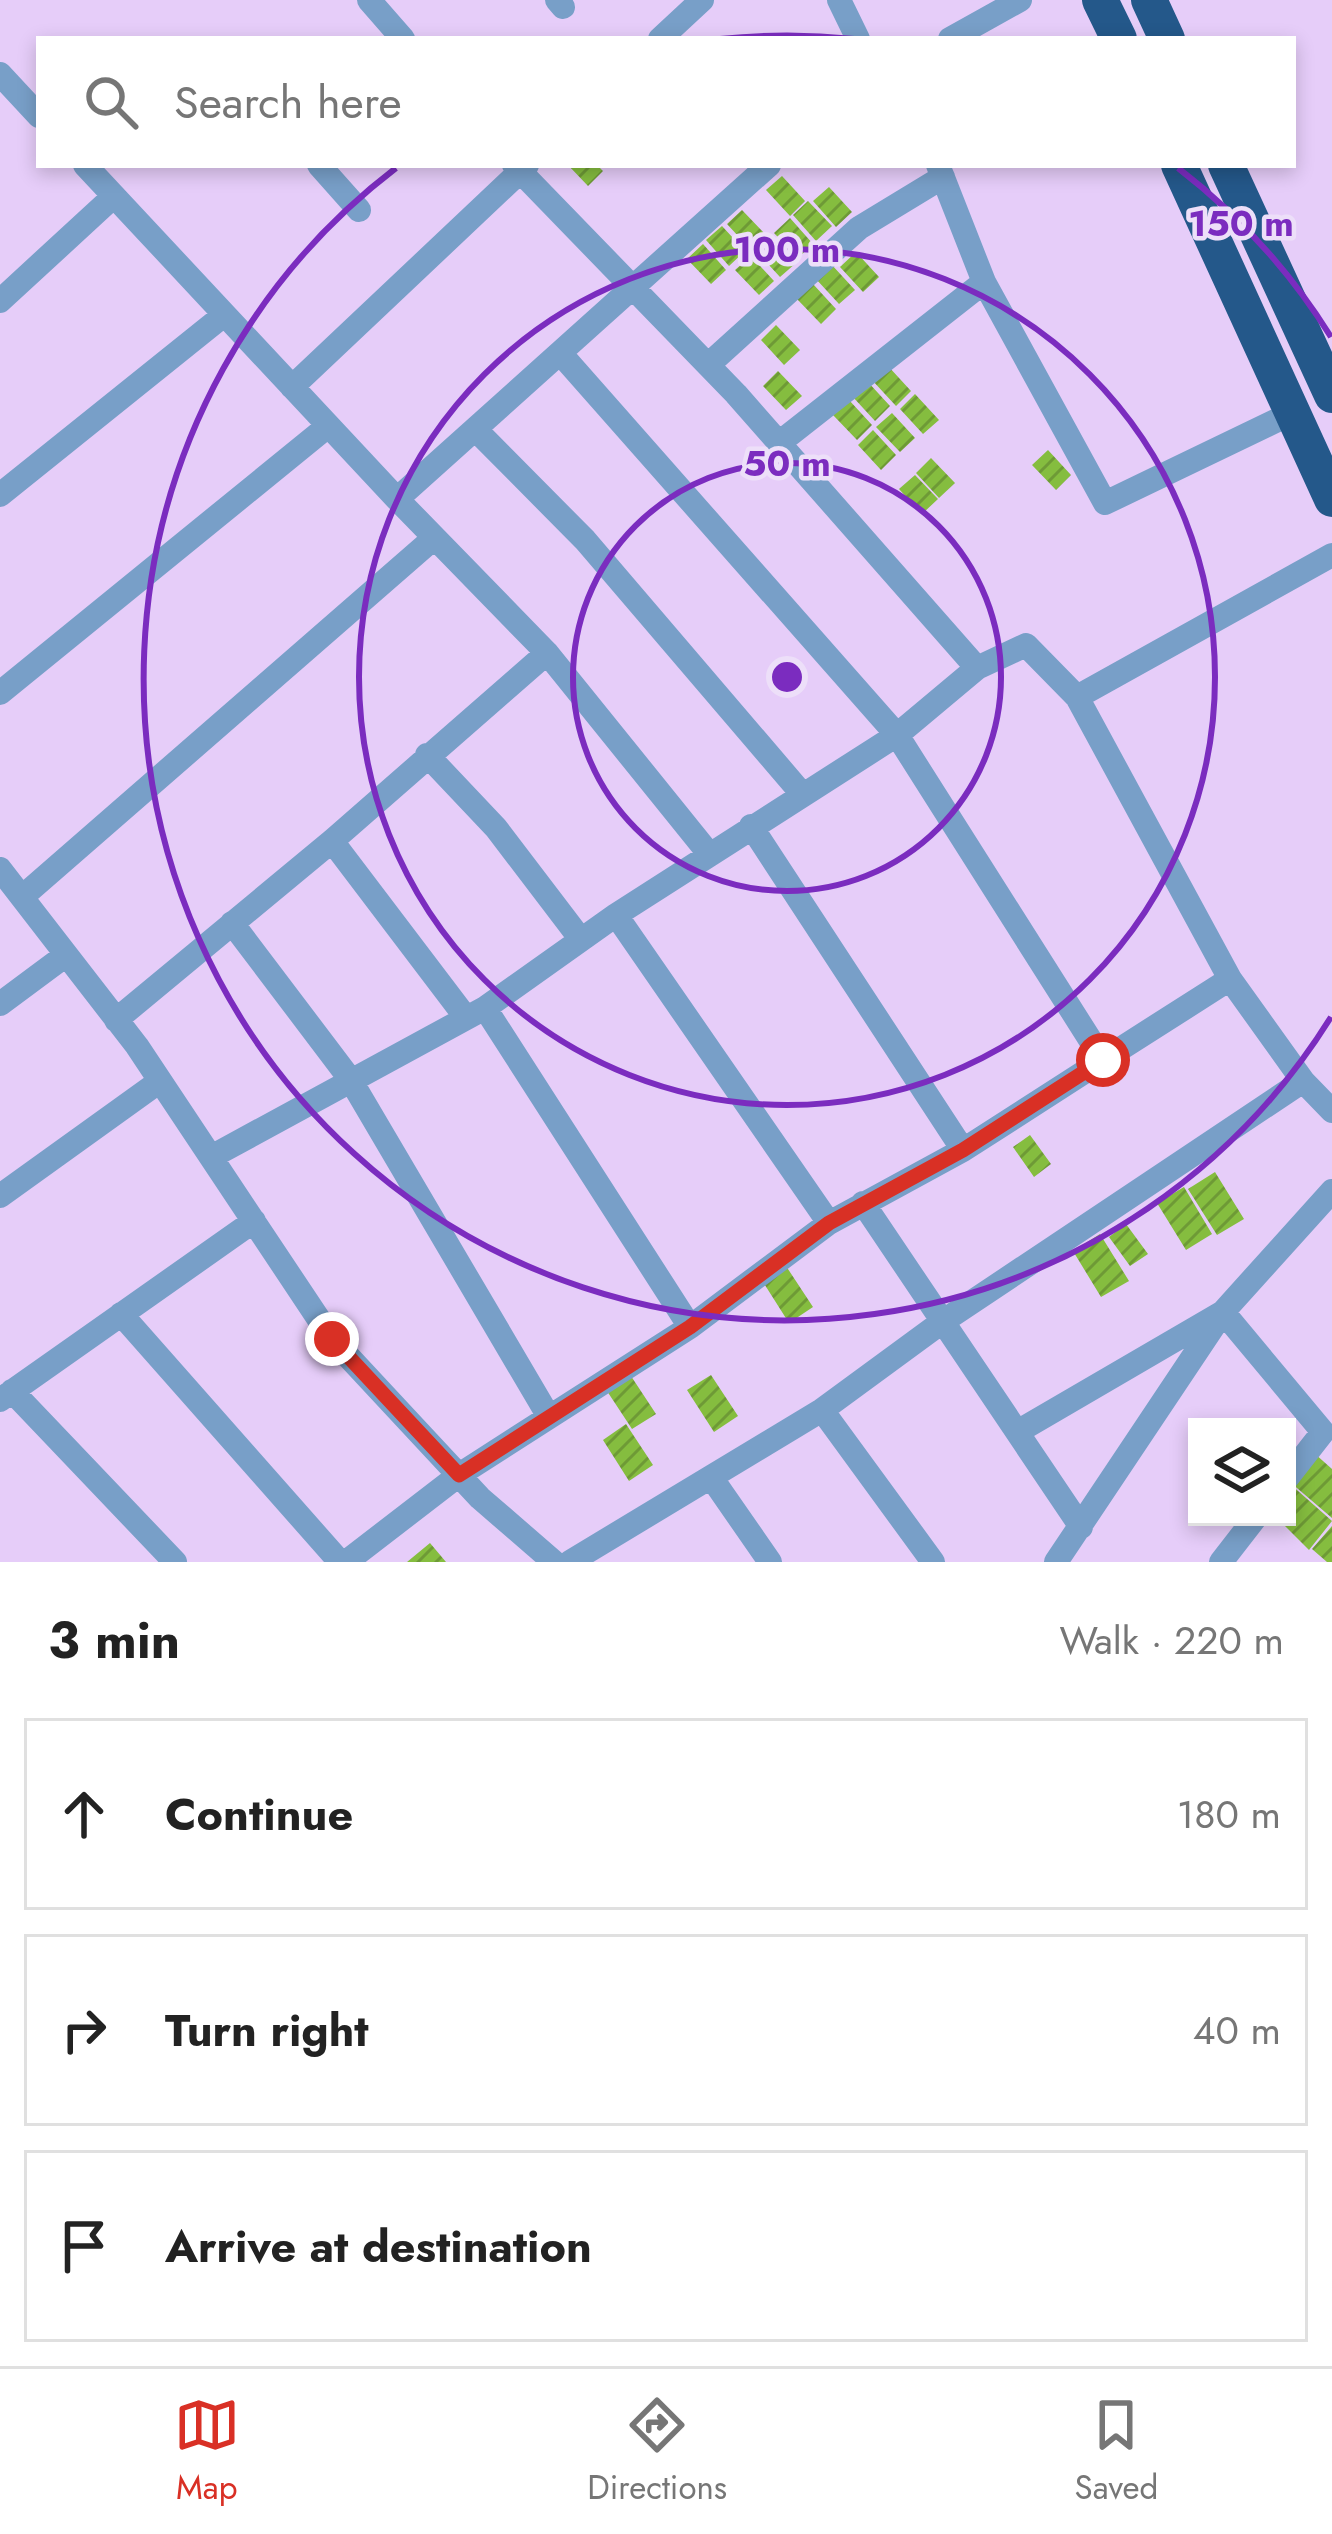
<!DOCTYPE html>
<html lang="en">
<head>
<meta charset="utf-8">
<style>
	:root { --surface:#fff; --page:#f6f6f6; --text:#222; --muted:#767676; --line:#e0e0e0; --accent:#d93025 }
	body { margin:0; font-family:Jost,sans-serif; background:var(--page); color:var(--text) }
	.controls { position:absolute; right:36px; bottom:36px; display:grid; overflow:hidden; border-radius:0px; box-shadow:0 6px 18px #0003 }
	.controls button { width:108px; height:108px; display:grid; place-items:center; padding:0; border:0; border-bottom:3px solid var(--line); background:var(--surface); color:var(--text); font:60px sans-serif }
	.stop { position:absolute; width:36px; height:36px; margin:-27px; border:9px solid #d93025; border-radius:50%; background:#fff }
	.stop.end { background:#d93025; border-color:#fff; box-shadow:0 3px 12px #0008 }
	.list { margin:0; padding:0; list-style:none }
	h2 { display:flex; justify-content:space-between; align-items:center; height:156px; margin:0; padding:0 48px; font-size:51px }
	h2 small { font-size:39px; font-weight:400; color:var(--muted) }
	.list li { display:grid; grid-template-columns:78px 1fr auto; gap:36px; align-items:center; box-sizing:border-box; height:192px; margin:0 24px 24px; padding:0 24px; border:3px solid var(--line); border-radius:0px }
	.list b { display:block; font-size:45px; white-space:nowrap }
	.list em { font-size:39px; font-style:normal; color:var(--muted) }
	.icon { flex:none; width:66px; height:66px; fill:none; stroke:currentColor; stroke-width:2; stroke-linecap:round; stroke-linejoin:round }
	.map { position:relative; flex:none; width:1332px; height:1562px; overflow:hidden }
	.search { position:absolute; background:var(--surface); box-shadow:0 6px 18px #0003; left:36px; right:36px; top:36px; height:132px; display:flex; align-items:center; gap:30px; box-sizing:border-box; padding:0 42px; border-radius:0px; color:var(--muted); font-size:45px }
	.sheet { height:804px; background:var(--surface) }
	nav { display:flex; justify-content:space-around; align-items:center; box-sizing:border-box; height:168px; border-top:3px solid var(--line); background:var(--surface); font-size:33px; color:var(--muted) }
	nav a { display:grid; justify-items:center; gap:6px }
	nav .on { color:var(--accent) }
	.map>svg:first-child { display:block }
</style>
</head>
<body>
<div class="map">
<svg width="1332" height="1562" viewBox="0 0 1332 1562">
	<defs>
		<pattern id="building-hatch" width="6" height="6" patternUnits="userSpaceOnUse" patternTransform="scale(3)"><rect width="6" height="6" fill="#85bd3f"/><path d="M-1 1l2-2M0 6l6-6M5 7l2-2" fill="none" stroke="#6e9a36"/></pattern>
	</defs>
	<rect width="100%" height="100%" fill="#e6cdf9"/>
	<path fill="url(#building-hatch)" d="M568,165h29l6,6 -15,15z
		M782,176l23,25 -15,15 -24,-26z
		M829,187l23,25 -16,15 -23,-26z
		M808,201l24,25 -16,15 -23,-26z
		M742,210l24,25 -16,14 -23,-25z
		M790,218l23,26 -15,14 -24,-25z
		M722,226l23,25 -16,15 -23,-26z
		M773,238l23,25 -16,14 -23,-25z
		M703,244l23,26 -15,14 -24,-25z
		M856,252l23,25 -16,15 -23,-25z
		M751,256l23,25 -15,14 -24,-25z
		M831,264l24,26 -16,14 -23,-25z
		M813,284l23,25 -15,15 -24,-25z
		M776,325l24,25 -16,15 -23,-25z
		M888,366l23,25 -15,15 -24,-26z
		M778,371l24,25 -16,14 -23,-24z
		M867,381l23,25 -15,15 -23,-25z
		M915,394l24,26 -16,14 -23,-25z
		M849,400l23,25 -15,15 -24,-25z
		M892,413l23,25 -15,14 -24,-25z
		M873,430l23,25 -15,15 -23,-25z
		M1048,450l23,25 -15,15 -24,-25z
		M931,458l24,25 -16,15 -23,-25z
		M915,475l23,24 -16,15 -23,-25z
		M1030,1135l21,29 -17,13 -21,-30z
		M1215,1172l29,47 -27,16 -29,-46z
		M1184,1187l28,47 -26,16 -29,-47z
		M1126,1224l22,30 -18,12 -21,-29z
		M1100,1234l29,47 -28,16 -28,-46z
		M786,1266l27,41 -24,16 -26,-41z
		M629,1373l27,41 -24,15 -27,-41z
		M711,1375l27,41 -24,16 -27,-42z
		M626,1424l27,41 -24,16 -26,-41z
		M1314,1453l18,16v49l-42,-36z
		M1289,1483l43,38 -23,29 -33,-33h11z
		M1332,1526v36h-5l-15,-13z
		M430,1543l16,19h-39z"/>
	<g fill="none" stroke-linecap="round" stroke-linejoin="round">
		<path stroke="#789fc8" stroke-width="24" d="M369,0l34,39
			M557,0l6,7
			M839,0l19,39
			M660,39l42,-39
			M950,39l70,-39
			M0,74l39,42
			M85,165l312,334 372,-334
			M319,165l40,45
			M514,165l222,229 241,274 -80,67 -337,-382
			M984,282l121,221 187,-90
			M0,301l114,-105
			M708,365l151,-137 84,-51
			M292,387l235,-222
			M475,429l110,111 218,255
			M779,443l205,-161 -46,-117
			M0,495l224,-180
			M397,499l150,154 163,202
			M977,668l49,-23 51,52 255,-142
			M0,693l328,-267
			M1077,697l153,282 -127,81
			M427,755l69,73 83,109
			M751,826l212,324
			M332,841l132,174
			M0,869l137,177 195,293 148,159 74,64
			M22,897l412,-359
			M232,923l118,156 199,338
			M1230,979l73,102
			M0,1004l66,-49
			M485,1008l205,319
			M116,1020l216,-179 215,-188
			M211,1157l274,-149 131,-93
			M0,1196l160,-115
			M863,1203l218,324
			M121,1314l219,248
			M12,1391l163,171
			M0,1400l254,-179
			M822,1410l111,152
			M1019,1431l204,-119 109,-121
			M711,1477l59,85
			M346,1562l113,-87 231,-148 139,-104 134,-73 140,-90 -206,-325 -281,180 213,308
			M570,1562l252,-152 120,-88 361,-241 29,30
			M1056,1562l167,-250 100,120 -36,46
			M1221,1562l35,-45"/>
		<path stroke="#24588a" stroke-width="36" d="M1100,0l19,39
			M1149,0l18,39
			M1179,165l153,334
			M1226,165l106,230"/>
	</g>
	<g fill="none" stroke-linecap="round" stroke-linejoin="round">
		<path stroke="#d93025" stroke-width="15" d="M332,1339l127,136 231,-148 139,-104 134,-73 140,-90"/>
	</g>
	<g fill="none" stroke="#7b2cbf" stroke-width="6">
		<circle cx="787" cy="677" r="214"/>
		<circle cx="787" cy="677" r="428"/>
		<path d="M1331 1017A642 642 0 1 1 396 168M720 39A642 642 0 0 1 854 39M1178 168A642 642 0 0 1 1331 337"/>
	</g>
	<circle cx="787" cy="677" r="18" fill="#7b2cbf" stroke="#eddff9" stroke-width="6"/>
	<g font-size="36" text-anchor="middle" font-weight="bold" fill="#7b2cbf" stroke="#eddff9" stroke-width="9" stroke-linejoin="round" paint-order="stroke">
		<text x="1241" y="236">150 m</text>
		<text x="787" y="262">100 m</text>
		<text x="787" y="476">50 m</text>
	</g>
</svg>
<div class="controls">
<button><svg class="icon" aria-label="layers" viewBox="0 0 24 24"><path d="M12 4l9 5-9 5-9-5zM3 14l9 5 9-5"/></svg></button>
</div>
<div class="stop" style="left:1103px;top:1060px"></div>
<div class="stop end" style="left:332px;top:1339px"></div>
<div class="search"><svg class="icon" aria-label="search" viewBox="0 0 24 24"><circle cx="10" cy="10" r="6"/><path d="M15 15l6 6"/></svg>Search here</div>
</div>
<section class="sheet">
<h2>3 min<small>Walk · 220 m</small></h2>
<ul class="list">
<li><svg class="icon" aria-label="ahead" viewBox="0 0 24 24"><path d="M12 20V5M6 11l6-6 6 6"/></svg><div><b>Continue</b></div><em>180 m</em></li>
<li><svg class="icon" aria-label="right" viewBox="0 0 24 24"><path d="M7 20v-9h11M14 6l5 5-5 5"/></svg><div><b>Turn right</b></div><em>40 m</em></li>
<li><svg class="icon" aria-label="arrive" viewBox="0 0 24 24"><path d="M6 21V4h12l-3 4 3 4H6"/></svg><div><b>Arrive at destination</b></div></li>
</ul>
</section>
<nav>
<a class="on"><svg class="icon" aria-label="map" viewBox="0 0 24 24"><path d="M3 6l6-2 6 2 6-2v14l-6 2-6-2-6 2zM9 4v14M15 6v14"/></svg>Map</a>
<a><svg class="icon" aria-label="directions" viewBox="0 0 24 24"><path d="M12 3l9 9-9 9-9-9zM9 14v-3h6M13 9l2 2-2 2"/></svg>Directions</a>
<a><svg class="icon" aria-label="saved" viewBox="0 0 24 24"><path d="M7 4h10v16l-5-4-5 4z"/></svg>Saved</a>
</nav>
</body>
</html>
